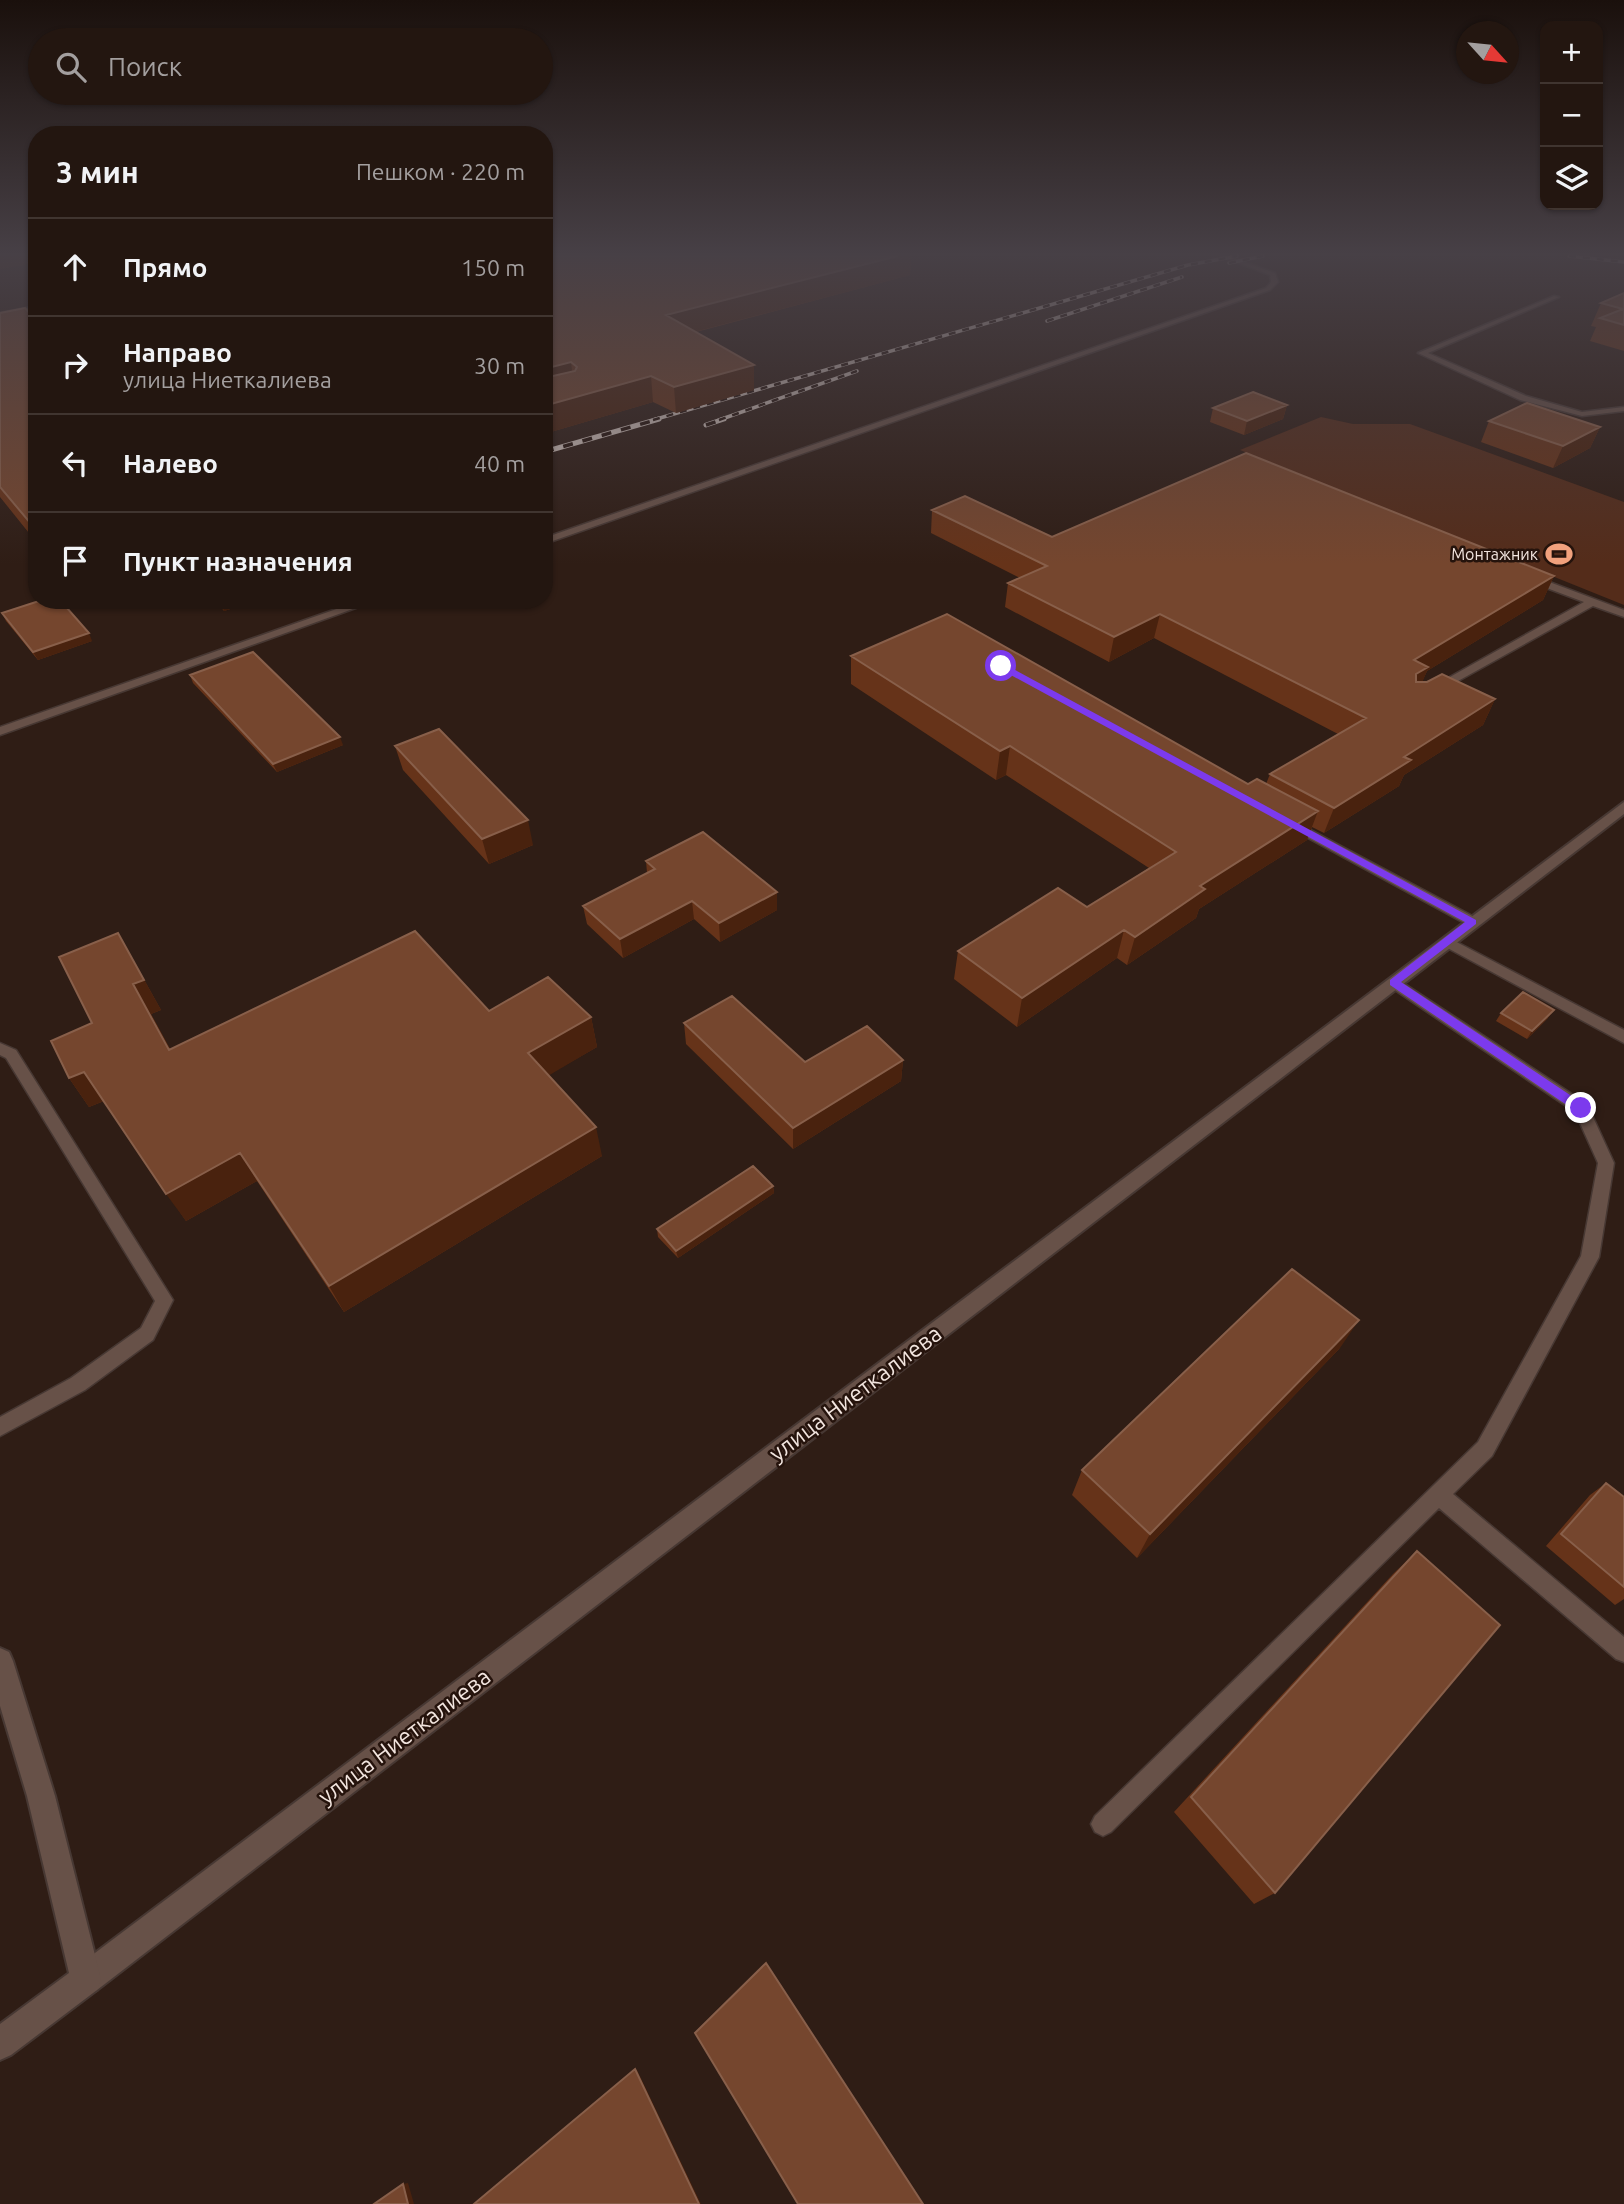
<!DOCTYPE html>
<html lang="ru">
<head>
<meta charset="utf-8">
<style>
	:root { --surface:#231610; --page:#2f231e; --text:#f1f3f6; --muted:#a39f9f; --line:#403530 }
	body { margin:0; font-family:Ubuntu,sans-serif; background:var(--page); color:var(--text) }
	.controls { position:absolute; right:21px; top:21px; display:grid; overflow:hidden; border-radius:14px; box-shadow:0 2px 5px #0004 }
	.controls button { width:63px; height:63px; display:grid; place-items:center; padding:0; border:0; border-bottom:2px solid var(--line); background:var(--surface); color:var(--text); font:35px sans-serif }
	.compass { position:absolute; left:1456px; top:21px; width:63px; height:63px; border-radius:50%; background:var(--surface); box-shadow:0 2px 5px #0004; rotate:117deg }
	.stop { position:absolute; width:21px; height:21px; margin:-16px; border:5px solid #7c3aed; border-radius:50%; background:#fff }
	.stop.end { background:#7c3aed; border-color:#fff; box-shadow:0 2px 7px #0008 }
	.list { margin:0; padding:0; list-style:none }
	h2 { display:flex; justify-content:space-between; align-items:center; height:91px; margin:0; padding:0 28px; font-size:30px }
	h2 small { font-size:23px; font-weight:400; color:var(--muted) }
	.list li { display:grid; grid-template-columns:46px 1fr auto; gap:21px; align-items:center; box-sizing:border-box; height:98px; padding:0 28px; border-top:2px solid var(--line) }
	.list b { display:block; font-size:26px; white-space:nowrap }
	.list p { margin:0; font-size:23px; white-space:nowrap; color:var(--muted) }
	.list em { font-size:23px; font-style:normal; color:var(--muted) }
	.icon { flex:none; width:38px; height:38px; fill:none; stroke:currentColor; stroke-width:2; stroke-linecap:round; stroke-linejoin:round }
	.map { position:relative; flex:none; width:1624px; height:2204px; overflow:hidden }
	.search { position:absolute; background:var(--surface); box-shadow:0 2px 5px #0004; left:28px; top:28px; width:525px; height:77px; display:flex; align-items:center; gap:18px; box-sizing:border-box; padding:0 24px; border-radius:38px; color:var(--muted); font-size:26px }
	.panel { position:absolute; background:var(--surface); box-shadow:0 2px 5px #0004; left:28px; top:126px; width:525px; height:483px; border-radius:28px }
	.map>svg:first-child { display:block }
</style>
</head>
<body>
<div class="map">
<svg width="1624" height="2204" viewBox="0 0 1624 2204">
	<rect width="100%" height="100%" fill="#2f1d15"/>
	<path fill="#542c1a" d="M1321,417l32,7h57l214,78v103l-384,-155z"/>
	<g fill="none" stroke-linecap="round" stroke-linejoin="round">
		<g stroke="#473833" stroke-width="3">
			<path id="service" d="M1220,256h8l47,17 3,9 -8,8 -726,254v-6l722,-250 5,-6 -1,-7z
				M1554,296l5,1 -131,56 98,43 56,16 42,-5v4l-42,5 -62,-16 -102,-47z
				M37,306v4l-37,7v-4z
				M1528,577h8l88,33v7l-31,-11 -153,85h-8v-4l152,-85 -56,-21z
				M362,600h16l-378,135v-8z
				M1290,819l188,100 2,3 -2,3h-10l-182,-99 -2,-3z
				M1447,937l177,93v13l-182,-98 -2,-3z
				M1394,977l193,127 27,59 -15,94 -107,199 -39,38 171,143v25l-8,-3 -177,-151 -328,324 -8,4 -8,-4 -4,-8 4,-8 383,-374 103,-186 17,-93 -23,-51 -186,-126 -2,-4z
				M0,1043l16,7 157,250 -20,40 -68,50 -85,46v-19l71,-39 70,-50 14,-27 -149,-243 -6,-3z"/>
		</g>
		<g stroke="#473833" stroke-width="4">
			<path id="minor" d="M1624,802v12l-1527,1176 -11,4 -11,-4 -4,-11 4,-11z"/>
		</g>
		<g stroke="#473833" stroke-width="4">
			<path id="tertiary" d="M0,1648l9,4 4,9 42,135 46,183 -4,11 -86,65 -11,5v-36l69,-51 -42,-177 -27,-90z"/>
		</g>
		<use href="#service" fill="#675148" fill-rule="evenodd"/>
		<use href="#minor" fill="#675148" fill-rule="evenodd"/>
		<use href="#tertiary" fill="#675148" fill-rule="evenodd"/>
		<g stroke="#ccbeb7" stroke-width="3.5">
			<path id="rail-far1" d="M1569,256l55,6
				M1229,263l34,-7
				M1047,321l135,-44
				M653,420l535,-155 49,-9
				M719,420l138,-49"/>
		</g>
		<g stroke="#ccbeb7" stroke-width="5">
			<path id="rail" d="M706,425l18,-6
				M544,452l115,-33"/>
		</g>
		<use href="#rail-far1" stroke="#25130c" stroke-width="2.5" stroke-dasharray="7" stroke-linecap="butt"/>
		<use href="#rail" stroke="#25130c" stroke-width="3.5" stroke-dasharray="10" stroke-linecap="butt"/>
	</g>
	<path fill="#663319" d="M544,256h367l-1,19 -214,57 58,33v25l-78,23 -23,-11 -109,32z
		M1624,293v58l-34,-10 6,-14 -5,-1 10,-23z
		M0,313l37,8v222l-37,-46z
		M1287,405l-4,14 -39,16 -34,-13 3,-14z
		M1489,421l111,6 -10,21 -37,20 -72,-26z
		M932,510l120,27 502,39 -11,24 -116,71 -5,11 73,17 -12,26 -79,50 -5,11 -75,47 -12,-6 -5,13 -108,69 -3,9 -69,47 -10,-7 -100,69 -63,-48 4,-28 129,-44 62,-39 -143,-93 -10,5 -145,-96v-28l397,128h18l4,-10 68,-40 -184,-96 -45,24 -104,-55 3,-24 12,-5 -89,-45z
		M215,600h44l-35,11z
		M2,613l90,28 -54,19 -32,-39z
		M190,675l153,70 -66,27 -84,-89z
		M395,746l138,99 -44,19 -86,-94z
		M646,861l131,49 -57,32 -26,-23 -71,39 -36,-34 -4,-18 64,-33z
		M118,933l43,77 -10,4 19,35 319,-38 102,6 6,30 -49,28 54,81 -258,156 -87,-131 -71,40 -82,-120 -15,6 -20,-29 23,-55z
		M1501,1013l47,5 -21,21 -31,-18z
		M684,1023l121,39 98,-2 -2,21 -108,68 -107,-105z
		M773,1186l1,7 -96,65 -20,-21 -1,-8z
		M1340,1348l-203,210 -65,-63 10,-25z
		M1606,1483l18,14v102l-9,6 -69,-59 44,-51z
		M1417,1551l-142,342 -21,11 -80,-92 219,-238z"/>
	<path fill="#49220e" d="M0,256h27l4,8 -31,5z
		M898,256h13l-1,19 -242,64 -2,-24z
		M571,362l3,25 -30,8v-26z
		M754,365v25l-78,23 -2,-26z
		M651,376l2,26 -109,32v-28z
		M1287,405l-4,14 -39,16 3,-14z
		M1600,427l-10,21 -37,20 10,-22z
		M1554,576l-11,24 -116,71 -9,21 -12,7 8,-39z
		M220,600h39l-35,11z
		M1160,614l-6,24 -45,24 5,-25z
		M89,633l3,8 -54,19 -5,-8z
		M1495,699l-12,26 -79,50 -5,11 -75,47 10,-25 70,-51z
		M340,737l3,8 -66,27 -4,-8z
		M1010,746l-4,29 -10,5 4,-29z
		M1318,811l-11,29 -108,69 -3,9 -69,47 8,-28 65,-51z
		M528,820l5,25 -44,19 -7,-25z
		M777,892v18l-57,32 -1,-19z
		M692,901l2,18 -71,39 -3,-19z
		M1124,930l-7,28 -100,69 5,-29z
		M118,933l43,77 -10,4 36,65 -18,-29 -36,-66z
		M1554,1010l-6,8 -21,21 5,-8z
		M591,1017l6,30 -61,36 -8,-30z
		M903,1060l-2,21 -108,68v-21z
		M84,1072l20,29 -15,6 -20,-29z
		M596,1127l6,29 -258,156 -15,-26z
		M240,1153l17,28 -71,40 -20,-27z
		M773,1186l1,7 -96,65 -2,-7z
		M1359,1320l-19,28 -203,210 13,-24z
		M635,2069l2,1 64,134h-2z
		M408,2183l6,21h-6l-5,-20z"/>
	<path fill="#75462e" stroke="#885f4a" stroke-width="2" d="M544,256h354l-232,59 88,50 -80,22 -23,-11 -107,30v-28l31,-7 2,-4 -6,-5 -27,7z
		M1624,293v32l-24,-7 23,-9 -22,-6z
		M25,308l12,13v210l-37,-44v-174z
		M1253,392l34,13 -40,16 -34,-13z
		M1527,403l73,24 -37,19 -74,-25z
		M1246,453l308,123 -140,84 14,7 -12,7v8h11l15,-8 53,25 -91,58 7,3 -77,48 -64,-34 96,-56 -206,-104 -46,23 -106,-54 39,-17 -115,-56 33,-14 87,41z
		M42,600h18l29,33 -56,19 -31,-39z
		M947,614l301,170 9,-5 61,32 -118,75 5,3 -70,48 -11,-7 -102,68 -64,-47 100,-63 29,19 89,-55 -166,-106 -10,5 -149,-95z
		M253,652l87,85 -67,27 -83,-89z
		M439,729l89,91 -46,19 -87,-93z
		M703,832l74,60 -58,31 -27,-22 -72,38 -37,-33 72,-37 -9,-8z
		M415,931l74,80 59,-34 43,40 -63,36 68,74 -267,159 -89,-133 -74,41 -82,-122 -15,6 -18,-37 41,-18 -33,-66 59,-24 26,47 -11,4 36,66z
		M1523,992l31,18 -22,21 -31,-18z
		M732,996l73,66 62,-36 36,34 -110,68 -109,-105z
		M753,1166l20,20 -97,65 -19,-22z
		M1292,1269l67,51 -209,214 -68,-64z
		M1606,1483l18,14v90l-63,-53z
		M1417,1551l83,74 -225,268 -84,-96z
		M766,1963l157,241h-125l-103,-171z
		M635,2069l64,135h-225z
		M403,2184l5,20h-34z"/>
	<linearGradient id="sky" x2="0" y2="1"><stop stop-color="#1a100c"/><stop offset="0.45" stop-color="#474046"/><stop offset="1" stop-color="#474046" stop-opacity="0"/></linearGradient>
	<rect width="1624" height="564" fill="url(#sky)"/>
	<path fill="#7c3aed" d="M998,664h6l472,256v4l-75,58 184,123v7h-8l-187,-127v-5l75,-58 -467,-254z"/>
	<defs>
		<g id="stadium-bare" transform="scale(2.1)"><path d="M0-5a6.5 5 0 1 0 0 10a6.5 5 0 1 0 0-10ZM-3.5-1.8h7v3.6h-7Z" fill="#f1a17d" stroke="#25130c" stroke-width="2.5" paint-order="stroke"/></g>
	</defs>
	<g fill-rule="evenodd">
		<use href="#stadium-bare" x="1559" y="554"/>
	</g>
	<g text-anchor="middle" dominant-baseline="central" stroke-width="5" stroke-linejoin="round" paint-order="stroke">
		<g font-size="16" fill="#f2e5df" stroke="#25130c" text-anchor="end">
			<text x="1538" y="554">Монтажник</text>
		</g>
		<g font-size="23" fill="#f2e5df" stroke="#25130c">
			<text transform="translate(855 1393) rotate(-37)">улица Ниеткалиева</text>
			<text transform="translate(404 1736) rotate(-37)">улица Ниеткалиева</text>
		</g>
	</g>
</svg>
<div class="controls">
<button>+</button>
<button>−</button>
<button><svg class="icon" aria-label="layers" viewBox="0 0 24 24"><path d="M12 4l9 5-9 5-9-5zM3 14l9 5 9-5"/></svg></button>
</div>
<svg class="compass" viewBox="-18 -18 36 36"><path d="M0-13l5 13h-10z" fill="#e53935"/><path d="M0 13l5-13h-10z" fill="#a39f9f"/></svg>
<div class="stop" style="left:1001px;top:666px"></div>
<div class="stop end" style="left:1581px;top:1108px"></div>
<div class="search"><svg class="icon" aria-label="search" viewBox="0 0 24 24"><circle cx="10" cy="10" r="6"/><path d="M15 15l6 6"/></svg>Поиск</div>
<section class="panel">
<h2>3 мин<small>Пешком · 220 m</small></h2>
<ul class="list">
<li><svg class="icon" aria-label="ahead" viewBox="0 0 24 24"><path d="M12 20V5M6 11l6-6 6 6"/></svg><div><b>Прямо</b></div><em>150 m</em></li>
<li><svg class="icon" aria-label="right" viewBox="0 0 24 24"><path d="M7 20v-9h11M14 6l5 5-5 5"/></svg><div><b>Направо</b><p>улица Ниеткалиева</p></div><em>30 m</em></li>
<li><svg class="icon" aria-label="left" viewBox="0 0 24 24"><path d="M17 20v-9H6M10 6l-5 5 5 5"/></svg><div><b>Налево</b></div><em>40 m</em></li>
<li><svg class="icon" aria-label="arrive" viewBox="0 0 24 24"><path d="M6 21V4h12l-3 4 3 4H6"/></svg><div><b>Пункт назначения</b></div></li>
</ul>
</section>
</div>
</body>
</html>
